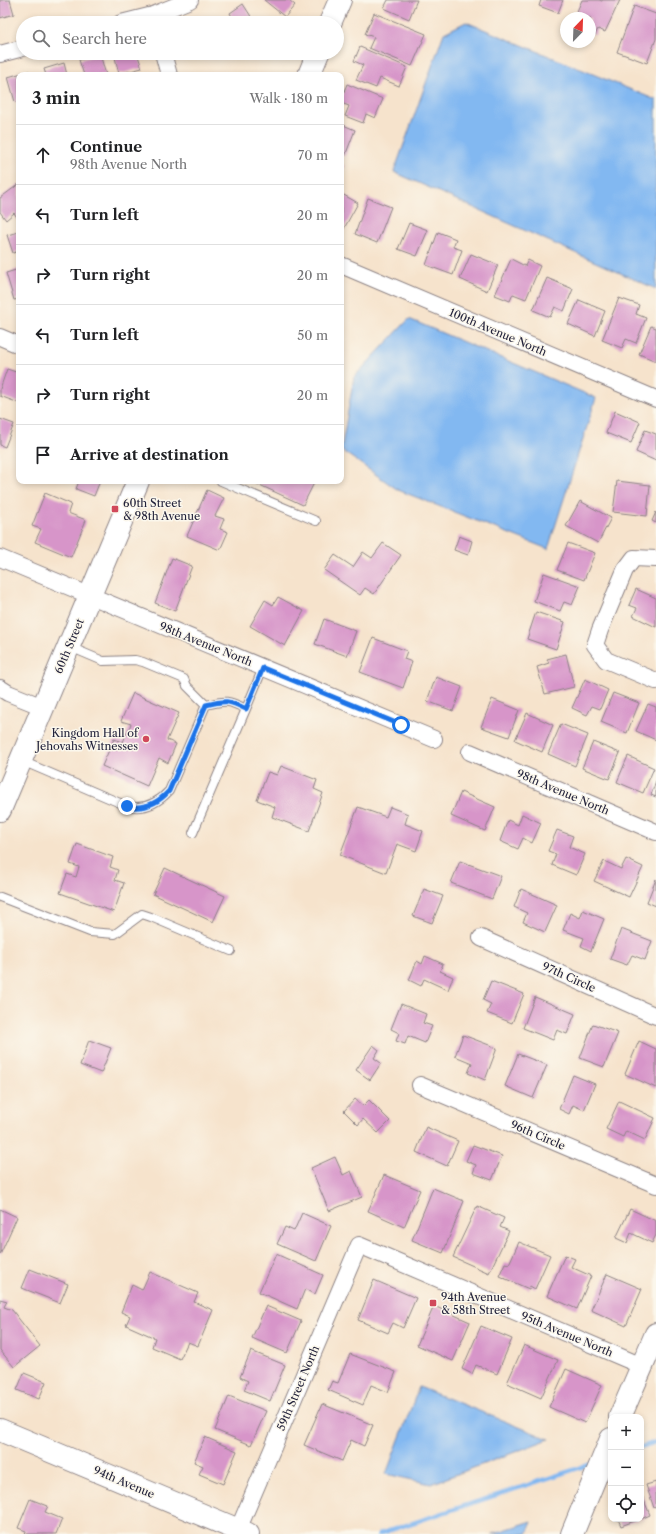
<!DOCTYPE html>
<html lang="en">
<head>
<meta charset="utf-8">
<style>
	:root { --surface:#fff; --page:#f2f2f2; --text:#202124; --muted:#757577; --line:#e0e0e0 }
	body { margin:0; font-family:"Libre Caslon Text",serif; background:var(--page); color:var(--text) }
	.controls { position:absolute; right:12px; bottom:12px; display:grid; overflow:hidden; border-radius:8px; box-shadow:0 2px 6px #0003 }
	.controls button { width:36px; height:36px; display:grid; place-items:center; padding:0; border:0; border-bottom:1px solid var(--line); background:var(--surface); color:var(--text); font:20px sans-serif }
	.compass { position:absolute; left:560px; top:12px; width:36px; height:36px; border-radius:50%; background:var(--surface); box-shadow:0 2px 6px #0003; rotate:23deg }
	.stop { position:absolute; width:12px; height:12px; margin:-9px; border:3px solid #1a73e8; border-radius:50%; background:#fff }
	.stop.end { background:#1a73e8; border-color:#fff; box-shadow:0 1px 4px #0008 }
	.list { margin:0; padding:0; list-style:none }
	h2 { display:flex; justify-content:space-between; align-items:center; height:52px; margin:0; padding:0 16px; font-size:17px }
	h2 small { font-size:13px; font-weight:400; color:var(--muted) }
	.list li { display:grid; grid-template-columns:26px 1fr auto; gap:12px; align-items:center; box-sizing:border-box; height:60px; padding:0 16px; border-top:1px solid var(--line) }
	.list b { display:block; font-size:15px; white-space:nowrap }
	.list p { margin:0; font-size:13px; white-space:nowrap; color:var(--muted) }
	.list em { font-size:13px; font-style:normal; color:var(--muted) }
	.icon { flex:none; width:22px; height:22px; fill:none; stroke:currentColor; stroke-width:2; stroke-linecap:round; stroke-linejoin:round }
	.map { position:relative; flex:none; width:656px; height:1534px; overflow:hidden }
	.search { position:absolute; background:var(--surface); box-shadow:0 2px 6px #0003; left:16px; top:16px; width:328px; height:44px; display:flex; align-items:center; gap:10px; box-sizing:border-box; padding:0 14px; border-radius:22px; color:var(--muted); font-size:15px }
	.panel { position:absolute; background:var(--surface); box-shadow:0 2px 6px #0003; left:16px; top:72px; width:328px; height:412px; border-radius:8px }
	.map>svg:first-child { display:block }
</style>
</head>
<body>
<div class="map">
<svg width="656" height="1534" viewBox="0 0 656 1534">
	<rect width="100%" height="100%" fill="#fbf7ec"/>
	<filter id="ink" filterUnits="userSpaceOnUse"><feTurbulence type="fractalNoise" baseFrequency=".025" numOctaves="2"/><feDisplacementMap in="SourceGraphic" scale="8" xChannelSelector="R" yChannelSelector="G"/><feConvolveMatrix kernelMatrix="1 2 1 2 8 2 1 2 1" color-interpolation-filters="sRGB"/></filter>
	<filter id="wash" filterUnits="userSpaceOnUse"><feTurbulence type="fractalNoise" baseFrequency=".012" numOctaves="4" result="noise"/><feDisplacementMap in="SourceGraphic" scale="16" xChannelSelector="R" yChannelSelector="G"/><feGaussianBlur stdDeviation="0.9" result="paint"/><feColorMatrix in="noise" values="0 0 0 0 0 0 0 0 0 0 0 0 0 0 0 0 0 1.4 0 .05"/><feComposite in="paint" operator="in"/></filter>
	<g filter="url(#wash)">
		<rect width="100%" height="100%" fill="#f6e3cc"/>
		<path fill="#82b8f1" stroke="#526d96" d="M466,22l190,78v189l-262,-117 50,-139z
			M409,319l187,79 -48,151 -150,-59 -57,-40 13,-73z
			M419,1387l130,52 -118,45 -45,-10z
			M532,1521l-5,13h-35z"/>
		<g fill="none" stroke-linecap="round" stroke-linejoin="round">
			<path stroke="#82b8f1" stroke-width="4" d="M641,1447l15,-5
				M379,1534l215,-71"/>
		</g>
		<g id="blocks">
			<path fill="#d795c9" d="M0,0h10l4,14 -14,4z
				M264,0h25l6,5 -10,12z
				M388,0h29l-8,19 -25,-11z
				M541,0h22l-5,13 -19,-7z
				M582,0h17l3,1v-1h18l-15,32 -7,-3 -3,6 -5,-3v-14h-16z
				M243,4l9,14 -4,2 1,3h-18l3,-2 -4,-8z
				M634,6l22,8v25l-9,24 -30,-11z
				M374,13l52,21 -14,32 -43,-18 5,-11 -9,-3z
				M360,47l47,20 -8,19 -19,-8 -4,10 -20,-8 7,-15 -9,-4z
				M114,53h23l5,15 -23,6z
				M100,54l6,21h-22l-5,-15z
				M64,63l3,12h-21l-2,-6z
				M29,71l1,4h-11v26l-4,1 -7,-25z
				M347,84l36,15 -8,19 -9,-4 -3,9 -18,-7 4,-10 -8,-3v-4z
				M341,124l14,6 -10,26 -4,-2z
				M341,164l4,2 -4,8z
				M19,184v36l-5,-7 -8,7 -6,-8v-14z
				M342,194l16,9 -17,31v-39z
				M368,198l23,9 -14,36 -22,-9z
				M409,223l19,7 -11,26 -19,-7z
				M19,232v19l-6,2 -6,-18z
				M438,232l18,7 -3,8 9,3 -9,25 -27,-10z
				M471,254l27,11 -11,26 -27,-12z
				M511,259l14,7 3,-6 12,6 -14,33 -13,-5 -3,7 -15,-6z
				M19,269v30l-5,1 -8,-27z
				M547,278l26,11 -9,22 -9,-4 -5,10 -17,-7z
				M619,298l20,7 -3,9 10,4 -10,25 -10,-4 -4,9 -20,-8z
				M579,300l26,11 -10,25 -27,-12z
				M651,326l5,2v33l-17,-7z
				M7,369l12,4v30l-19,-7v-7z
				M615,411l25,11 -9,21 -25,-10z
				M0,419l14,5 -9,23 -5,-2z
				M645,430l11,4v27l-20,-9z
				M79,481h21l-6,15 -18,-7z
				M251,481h64l-12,24z
				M617,481l33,4 -3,31 -34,-4z
				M207,490l17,8 -9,18 9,3 -4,10 8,3 -8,18 -33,-14z
				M45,493l26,11 -3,9 18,7 -15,37 -36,-15 6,-13 -9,-3z
				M580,501l31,17 -13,25 -32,-17z
				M656,512v11l-4,-2z
				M459,536l13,5 -4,14 -14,-5z
				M383,543l18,12 -27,39 -9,-6 -5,7 -36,-25 11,-15 18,12 10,-15 9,6z
				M568,543l27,10 -11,27 -27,-10z
				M172,558l20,8 -17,45 -20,-8z
				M544,573l36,13 -8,19 -8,-3 -4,9 -26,-10z
				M636,589l20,9v29l-23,-11 4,-8 -8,-3z
				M278,597l26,14 -19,35 -35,-20 15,-26 8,5z
				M536,612l29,10 -9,27 -29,-10z
				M324,619l32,12 -9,25 -32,-12z
				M373,638l34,13 -3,8 8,3 -9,26 -43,-16z
				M566,654l8,33 -29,7 -8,-27 12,-4 -2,-4z
				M436,677l26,10 -9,24 -26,-10z
				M585,679l23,11 -8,19 -8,-3 -5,9 -15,-7z
				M133,693l46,20 -12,27 9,4 -8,19 -9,-5 -12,28 -45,-20 12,-27 9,3 8,-18 -10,-3z
				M613,693l26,10 -12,30 -26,-11z
				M492,699l27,11 -10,27 -28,-10z
				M648,704l8,3v33l-20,-9z
				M527,713l26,12 -11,27 -27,-12z
				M561,724l27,11 -13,31 -27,-12z
				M593,742l27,11 -11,26 -27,-11z
				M628,756l26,12 -11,25 -26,-11z
				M281,766l36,14 -3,9 9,4 -14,38 -37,-14 3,-10 -18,-7 11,-28 9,3z
				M656,781v16l-5,-2z
				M461,792l34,15 -10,24 -34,-15z
				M358,807l28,10 4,-10 18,7 -3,10 18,7 -7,20 -19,-7 -11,29 -46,-18z
				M522,814l19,9 -9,20 -9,-5 -5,11 -18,-8 8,-21 10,5z
				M557,830l16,6 -4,11 16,7 -9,21 -24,-10 4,-11 -8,-3z
				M77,844l36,13 -3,10 8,3 -3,10 9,3 -10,29 -54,-19 7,-19 9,3 3,-10 -9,-3z
				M626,859l17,8 -14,30 -35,-16 10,-20 17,8z
				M460,861l41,15 -9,23 -41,-16z
				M165,868l60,28 -12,26 -60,-28z
				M656,879v27l-9,-4z
				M424,889l19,7 -11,27 -19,-7z
				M521,889l36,16 -12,27 -22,-10 4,-9 -13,-6z
				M583,910l21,9 -13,32 -10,-5 3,-8 -21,-8 7,-17 10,5z
				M621,929l31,12 -7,19 -13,-5 -5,10 -17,-6z
				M425,956l18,8 -3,7 13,6 -5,13 -24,-11 -3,7 -12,-6 8,-19 5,3z
				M491,981l33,13 -12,29 -25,-10 4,-9 -8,-4z
				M535,997l40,17 -8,20 -10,-4 -4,10 -30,-12z
				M401,1004l25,10 -3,9 9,3 -7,17 -17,-7 -3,8 -9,-3 3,-8 -8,-4z
				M593,1024l25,9 -14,34 -24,-9z
				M463,1035l34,13 -12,32 -17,-7 4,-10 -17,-7z
				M89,1040l22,8 -10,25 -21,-8z
				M639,1041l17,8v39l-31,-14z
				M373,1045l6,5 -5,8 7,5 -11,17 -14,-10z
				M518,1054l29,11 -14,33 -28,-12z
				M573,1075l22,9 -11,26 -11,-5 -4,9 -10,-5z
				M355,1099l8,7 6,-6 21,21 -12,12 -15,-14 -5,6 -14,-14z
				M619,1101l36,17 -10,22 -19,-9 -3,6 -17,-8z
				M426,1127l32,14 -11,25 -31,-14z
				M473,1145l29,11 -10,24 -19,-7 3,-8 -10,-4z
				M335,1157l8,18 8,-4 11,26 -33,14 -18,-43z
				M384,1175l36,15 -16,37 -36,-16z
				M433,1188l31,13 -21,52 -31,-13z
				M477,1206l27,12 -4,9 9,4 -20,42 -36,-16z
				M0,1209l17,8 -17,38z
				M630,1209l26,12v14l-4,8 -21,-10 -4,10 -11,-5z
				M302,1213l29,13 -15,35 -39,-17 8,-17 9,4z
				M519,1242l31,13 -15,34 -5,-3 -1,3 -30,-13 6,-13 4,1z
				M276,1254l47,21 -8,19 -10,-5 -8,20 -38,-17z
				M565,1255l10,4 -4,8 20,9 -14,33 -30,-13z
				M30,1269l38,15 -8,19 -38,-15z
				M150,1272l48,21 -4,9 19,8 -15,36 -10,-4 -8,17 -28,-12 3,-9 -29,-13 4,-9 -9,-4 11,-27 10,5z
				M607,1274l35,15 -16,37 -35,-16z
				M374,1280l42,18 -13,30 -10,-5 -5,10 -30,-13z
				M0,1299l7,2 -3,6 8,3 28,36 -26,21 -14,-17z
				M266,1306l35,15 -14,32 -35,-15z
				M434,1306l36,16 -17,39 -36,-16z
				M481,1326l31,13 -15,35 -21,-9 -4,9 -10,-5z
				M524,1345l34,15 -17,38 -34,-15z
				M251,1351l34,14 -15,36 -26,-11 4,-9 -8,-4z
				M350,1354l46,18 -8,20 -17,-7 -8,20 -35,-15 4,-9 6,2z
				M566,1369l36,16 -17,38 -36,-16z
				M24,1373l22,9 -7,17 -22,-9z
				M229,1396l37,15 -15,34 -36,-15z
				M322,1404l51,21 -9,21 -13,-6 -9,21 -38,-16z
				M205,1437l32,14 -14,33 -24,-10 4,-8 -9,-4z
				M656,1482v25l-2,1 -8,-23z
				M641,1493l9,22 -9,4z
				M30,1499l18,7 -3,6 17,7 -6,15h-31l1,-3 -8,-3z
				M618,1519h22l-19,7z"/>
		</g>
	</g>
	<g filter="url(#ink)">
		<use href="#blocks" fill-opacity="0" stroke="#8c8284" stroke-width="1"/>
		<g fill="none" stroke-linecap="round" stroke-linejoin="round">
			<g stroke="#8c8284" stroke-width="10">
				<path id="lane" d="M221,481l95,40
					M70,647l33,14 32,-1 8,2 41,17 3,7 19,19
					M22,761l105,45c17,4 30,-2 42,-15l37,-86c20,-5 22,-5 40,4l17,-41
					M193,833l53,-124
					M0,897l90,35 25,2 27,-20 9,3 80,34"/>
			</g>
			<g stroke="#8c8284" stroke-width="18">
				<path id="street" d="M121,23l32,-8 37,-15
					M163,53l6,22
					M0,54l23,-6
					M341,265l315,134
					M0,337l19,8
					M0,558l434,181
					M656,559l-22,-1 -9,12 -25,60 -5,15 11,15 50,21
					M0,688l8,5 35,14
					M470,752l186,80
					M481,938l175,78
					M420,1085l236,100
					M238,1530l121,-285 283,121"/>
			</g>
			<g stroke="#8c8284" stroke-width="24">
				<path id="secondary" d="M330,23l10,-23
					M309,75l9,-22
					M0,810l138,-329
					M620,1417l36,-83
					M0,1430l248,104
					M572,1534l39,-95"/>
			</g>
			<use href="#lane" stroke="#fff" stroke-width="8"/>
			<use href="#street" stroke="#fff" stroke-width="16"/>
			<use href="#secondary" stroke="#fff" stroke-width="22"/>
		</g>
	</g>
	<g fill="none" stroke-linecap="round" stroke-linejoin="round" filter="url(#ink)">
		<path stroke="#1a73e8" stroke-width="5" d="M127,806c17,4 30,-2 42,-15l37,-86c20,-5 22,-5 40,4l17,-41 138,57"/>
	</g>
	<g fill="#d1495b" stroke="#fbf7ec" stroke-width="1.5">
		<rect x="111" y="505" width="8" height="8" rx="2"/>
		<circle cx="146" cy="739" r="4"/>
		<rect x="429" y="1299" width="8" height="8" rx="2"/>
	</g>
	<g text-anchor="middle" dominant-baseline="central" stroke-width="3" stroke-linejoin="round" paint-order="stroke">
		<g font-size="11" fill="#22223b" stroke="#fbf7ec">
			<text transform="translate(498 332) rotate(23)">100th Avenue North</text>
			<text transform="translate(206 644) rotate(22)">98th Avenue North</text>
			<text transform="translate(69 646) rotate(-67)">60th Street</text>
			<text transform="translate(563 792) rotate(23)">98th Avenue North</text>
			<text transform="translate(569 977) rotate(24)">97th Circle</text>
			<text transform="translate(538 1135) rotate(23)">96th Circle</text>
			<text transform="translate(567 1334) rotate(23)">95th Avenue North</text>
			<text transform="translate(298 1388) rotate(-67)">59th Street North</text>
			<text transform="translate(124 1482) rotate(23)">94th Avenue</text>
		</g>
		<g font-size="11" fill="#22223b" stroke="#fbf7ec" text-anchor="start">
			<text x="123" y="503">60th Street<tspan x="123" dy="13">&amp; 98th Avenue</tspan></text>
			<text x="138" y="733" text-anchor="end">Kingdom Hall of<tspan x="138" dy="13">Jehovahs Witnesses</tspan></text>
			<text x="441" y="1297">94th Avenue<tspan x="441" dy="13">&amp; 58th Street</tspan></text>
		</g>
	</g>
</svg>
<div class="controls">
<button>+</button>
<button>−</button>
<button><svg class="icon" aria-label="locate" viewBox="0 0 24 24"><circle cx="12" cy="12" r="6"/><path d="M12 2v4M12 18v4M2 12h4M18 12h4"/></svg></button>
</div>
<svg class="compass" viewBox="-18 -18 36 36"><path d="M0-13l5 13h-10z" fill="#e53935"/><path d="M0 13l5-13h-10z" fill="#757577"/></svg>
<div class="stop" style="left:401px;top:725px"></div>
<div class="stop end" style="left:127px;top:806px"></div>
<div class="search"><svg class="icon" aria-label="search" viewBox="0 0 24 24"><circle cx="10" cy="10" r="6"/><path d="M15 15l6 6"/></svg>Search here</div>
<section class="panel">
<h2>3 min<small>Walk · 180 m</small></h2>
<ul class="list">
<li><svg class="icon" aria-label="ahead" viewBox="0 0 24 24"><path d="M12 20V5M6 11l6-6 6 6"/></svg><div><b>Continue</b><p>98th Avenue North</p></div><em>70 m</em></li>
<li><svg class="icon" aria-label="left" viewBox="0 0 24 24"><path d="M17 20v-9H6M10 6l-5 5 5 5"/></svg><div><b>Turn left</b></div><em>20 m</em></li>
<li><svg class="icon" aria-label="right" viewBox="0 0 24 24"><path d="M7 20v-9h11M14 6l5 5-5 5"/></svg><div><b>Turn right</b></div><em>20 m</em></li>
<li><svg class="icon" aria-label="left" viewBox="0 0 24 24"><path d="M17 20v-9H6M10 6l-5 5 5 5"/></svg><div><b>Turn left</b></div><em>50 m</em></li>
<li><svg class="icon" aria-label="right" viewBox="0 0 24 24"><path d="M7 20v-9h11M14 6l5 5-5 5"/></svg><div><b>Turn right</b></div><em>20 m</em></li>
<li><svg class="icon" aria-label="arrive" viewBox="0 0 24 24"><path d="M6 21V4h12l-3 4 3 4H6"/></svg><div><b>Arrive at destination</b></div></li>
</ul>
</section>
</div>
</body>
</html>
